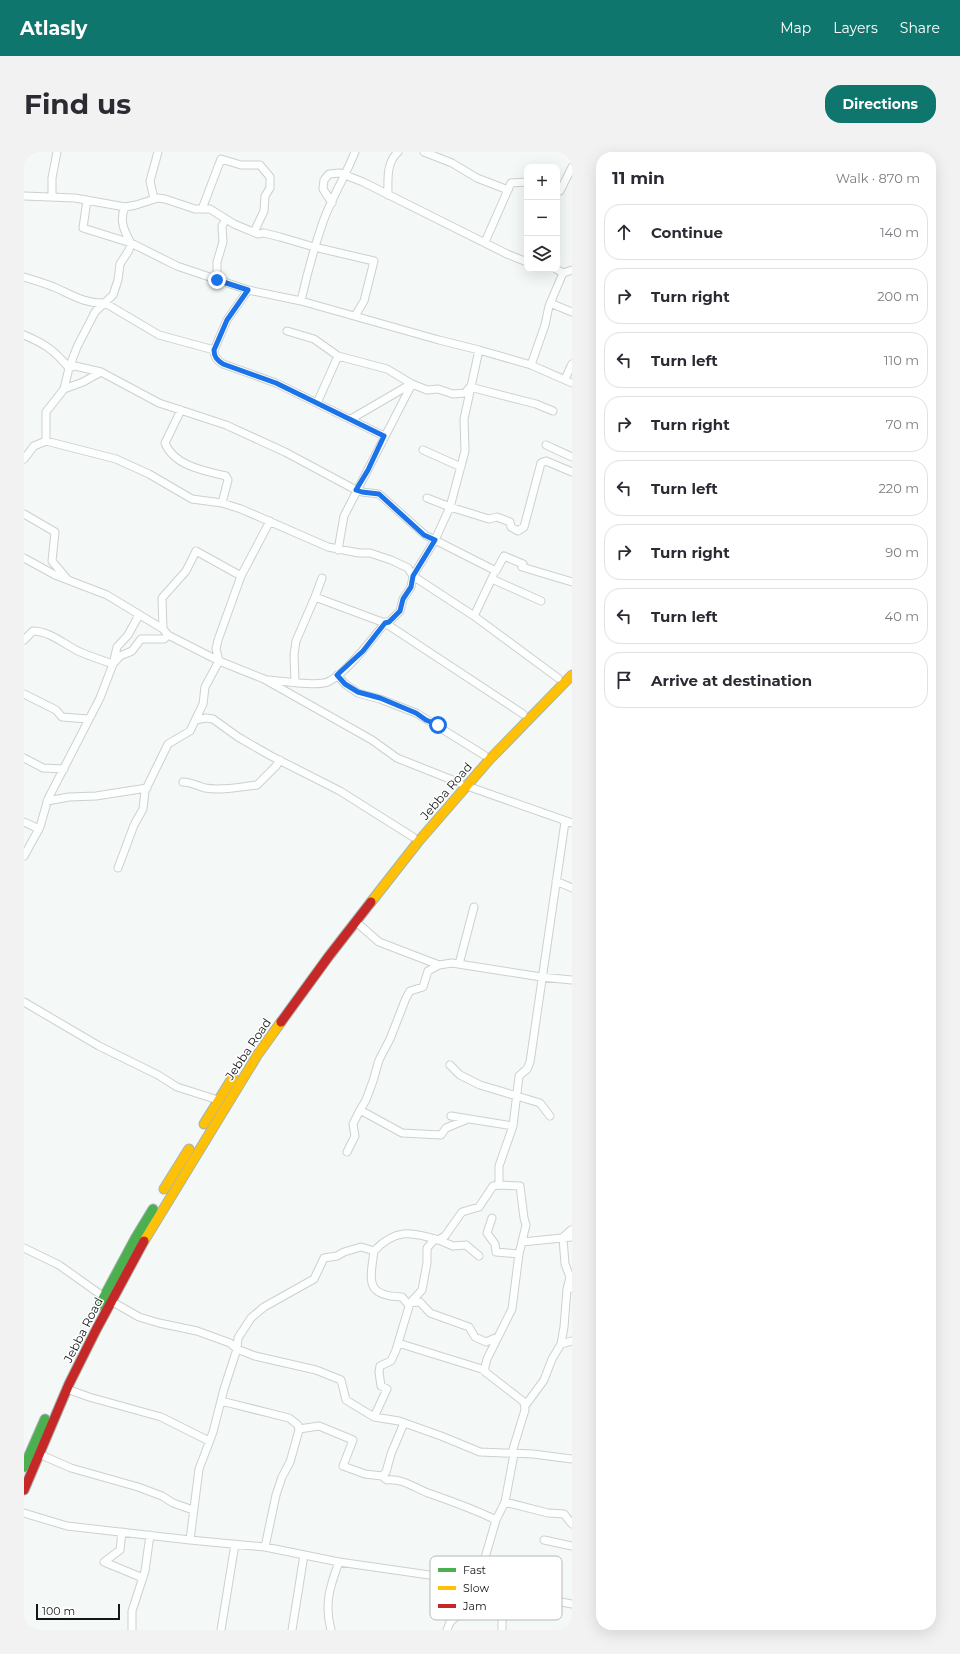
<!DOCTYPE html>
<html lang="en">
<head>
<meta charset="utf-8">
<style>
	:root { --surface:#fff; --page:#f2f2f3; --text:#2b2b33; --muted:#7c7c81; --line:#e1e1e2; --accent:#0f766e }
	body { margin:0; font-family:Montserrat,sans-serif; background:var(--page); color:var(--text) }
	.controls { position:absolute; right:12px; top:12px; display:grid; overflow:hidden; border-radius:8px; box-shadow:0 4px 16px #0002 }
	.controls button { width:36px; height:36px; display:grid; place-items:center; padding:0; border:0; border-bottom:1px solid var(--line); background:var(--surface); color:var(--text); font:20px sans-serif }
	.scale { position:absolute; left:12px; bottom:10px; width:84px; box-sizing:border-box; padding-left:4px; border:2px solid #141715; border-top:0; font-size:11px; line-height:14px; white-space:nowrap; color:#141715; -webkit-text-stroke:3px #fff; paint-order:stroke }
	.stop { position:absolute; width:12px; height:12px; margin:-9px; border:3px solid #1a73e8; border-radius:50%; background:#fff }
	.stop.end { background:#1a73e8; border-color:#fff; box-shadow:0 1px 4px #0008 }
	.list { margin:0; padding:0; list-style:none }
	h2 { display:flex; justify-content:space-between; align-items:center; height:52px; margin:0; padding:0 16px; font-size:17px }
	h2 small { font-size:13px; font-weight:400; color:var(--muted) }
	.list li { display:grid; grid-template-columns:26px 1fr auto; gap:12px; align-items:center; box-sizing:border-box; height:56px; margin:0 8px 8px; padding:0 8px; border:1px solid var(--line); border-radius:16px }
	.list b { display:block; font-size:15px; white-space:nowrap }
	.list em { font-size:13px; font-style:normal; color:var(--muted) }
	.icon { flex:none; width:22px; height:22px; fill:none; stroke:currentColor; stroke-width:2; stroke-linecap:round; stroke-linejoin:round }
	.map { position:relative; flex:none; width:548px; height:1478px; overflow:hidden; border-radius:16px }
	header { display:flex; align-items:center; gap:24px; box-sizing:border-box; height:56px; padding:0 20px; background:var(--accent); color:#fff }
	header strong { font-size:19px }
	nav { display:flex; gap:22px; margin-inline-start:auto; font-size:14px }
	.intro { display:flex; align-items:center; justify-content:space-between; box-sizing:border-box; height:96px; padding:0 24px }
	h1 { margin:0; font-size:28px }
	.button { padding:10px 18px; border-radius:16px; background:var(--accent); color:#fff; font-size:14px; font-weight:700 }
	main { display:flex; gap:24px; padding:0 24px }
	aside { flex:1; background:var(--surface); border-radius:16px; box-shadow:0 4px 16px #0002 }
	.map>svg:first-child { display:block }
</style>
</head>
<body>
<header>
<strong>Atlasly</strong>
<nav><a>Map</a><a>Layers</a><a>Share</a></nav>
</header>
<div class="intro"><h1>Find us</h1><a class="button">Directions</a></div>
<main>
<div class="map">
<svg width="548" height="1478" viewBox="0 0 548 1478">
	<rect width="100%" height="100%" fill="#f4f8f6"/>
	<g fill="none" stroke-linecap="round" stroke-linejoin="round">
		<g stroke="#ced0cf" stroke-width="9">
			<path id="street" d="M400,0l28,11 25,15 31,12
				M533,38l3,1 12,-24
				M364,43c0,-15 -2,-32 10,-43
				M0,44l51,2 50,9 11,-2 22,-7 7,1 30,10h15l24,15 24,10 6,-1 16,4 34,10 60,14 -10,40 -9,15
				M28,45v-19l5,-26
				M130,47l-4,-18 8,-29
				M63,48l-4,28 48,15c-7,-12 -12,-23 -6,-36
				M308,51l-9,-14 1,-9 5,-6 11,-1 23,9 144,72 20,8
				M178,57l19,-50 20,6h19l10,12v11l-5,8 -1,15 -10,21
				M461,90l26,-59 16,-1
				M539,121l9,-3
				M0,125c10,3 20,6 30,10 18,8 31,17 51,16l54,32 55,15
				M193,128v-18l6,-20 -1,-16 4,-7
				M224,138l-71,-24 -46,-23 -2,7 -9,14 -2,16 -5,15 -18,17 -18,35 -8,21 -5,21 19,-7 18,-10 58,31 67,22 59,27 71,38 6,2 17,2 46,41 71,36 8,-15 19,8 -1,3 50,15
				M277,149c6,-27 13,-53 22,-79 8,-23 23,-47 32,-70
				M526,151l22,9
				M263,179l27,8 24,17 49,13 25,15 15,6 11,-1 15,5 12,-1 5,-6 66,17 17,7
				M0,183c21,9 30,15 45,33l6,-2 26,6
				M507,213l14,-40 4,-19 14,-33 -7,-4
				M541,227l7,-15
				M293,251l21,-47
				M157,258l-16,33c9,23 40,28 61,33l2,4 -6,23
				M327,267l60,-35
				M360,284l-108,-53 -53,-19c-6,-4 -9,-7 -9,-14l13,-30 21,-30 53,11 138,39 40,10 52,15 41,18
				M22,289v-29l18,-23
				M522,293l26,12
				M399,298l38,17
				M0,307l10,-13 12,-5 70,18 33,15 43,25 30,4 19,6 87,38 31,6h11l21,7 17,8 5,8 61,40 84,62
				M403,346l23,9 15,-56 -1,-32 15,-69
				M0,362l31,18 -3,29 15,18
				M314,398l6,-34 68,-132
				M0,406l31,17 52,20 56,34 5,6 51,26 45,18 108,61 25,18 63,25
				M298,426l-7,19 67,25h7l11,-11 3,-12 8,-12 2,-11 22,-36 15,-33 39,12 8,-2 13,5 1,5 7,4 6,-4 17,-64 5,-2 26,11
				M468,427l49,22
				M450,464l19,-40
				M139,477l-1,-31 24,-27 10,-20 45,25 29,-55
				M0,488l9,-9c16,0 31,13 45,20 11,5 23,9 35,13l7,-8 12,-5 9,-12h23l4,-4
				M313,523l8,9 13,9 22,6 36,14 68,42
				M244,528c18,1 38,6 56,3 17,-3 50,-46 61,-60l138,91
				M271,530l-1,-27 2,-14 19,-44
				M0,542l32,16 6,7 26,2
				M172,568l10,-2 7,1 25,18 33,19 69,35 73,46
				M0,606l19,10 21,1
				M159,630c8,0 14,4 22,6 17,3 34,-1 52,-3l19,-19 4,-6
				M443,634l105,37
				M23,649l22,-4 27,-1 51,-8
				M0,670l15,7
				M0,704l16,-29 8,-28 52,-101 13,-34 4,-17 11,-12 11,-20
				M94,716l16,-43 9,-16 2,-18 23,-47 22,-13 13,-27 2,-17 14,-26 -3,-12 2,-9 23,-64
				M532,729l16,7
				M332,770l23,20 60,23
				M435,812l15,-57
				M0,850l75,44 59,29 19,12 41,13
				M426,913l10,10 20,10 60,18 10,13
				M336,958l42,23 39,2 5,-7 22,-9
				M427,964l62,10
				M323,1000l8,-16 -2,-12 7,-14 6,-10 7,-19 6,-21 11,-21 16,-41 4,-7 13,-4 5,-16 11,-6 13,-2 89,14 31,3
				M468,1066l-5,15 8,11 1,8 23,2
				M415,1088l14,6 13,-1 13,11
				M498,1090l40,-4 9,-8
				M0,1096l35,17 45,32
				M350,1099c-4,30 -9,45 28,46l5,6 13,-1 10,11 39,14 6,10 11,5 12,-5
				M548,1136l-5,1 -3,38 -3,17 11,-3
				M543,1137l3,-12 -5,-13 -2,-26 9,-1
				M87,1149l28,16 20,6 38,8 33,12 7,6 18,7 61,14 25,10 5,20 28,17 25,4 42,15 39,16 53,2 39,5
				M374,1191l87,27
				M43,1237l22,8 72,20 48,24
				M197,1249l68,17 9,7 1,5 -9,32 -8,15 -6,18 -11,52
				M501,1254l19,-26 8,-21 9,-15
				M350,1265l13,-28 -6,-3 -2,-14 1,-6 11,-5 5,-11 14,-47 12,-13 5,-27v-15l8,-9
				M275,1277l20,-3 34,14 -10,26 22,8 17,2 4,-4 5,-18 13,-31
				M15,1302l32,14 67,19 24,9 11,7 20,7
				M358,1324l5,4c15,-2 28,8 41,13 23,8 46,16 68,27
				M481,1350l43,11 16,1 8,10
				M0,1361l43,13 123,14 75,7 74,15 132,19 17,3 21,8 63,12
				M98,1380l-2,18 -16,12 39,16
				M166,1388l9,-71 14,-37 11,-43 13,-40 1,-11 13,-20 13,-11 50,-28 10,-21 13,-2 7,-4 17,-5 13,4c21,-22 37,-20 64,-11l7,-4 17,-24 17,-5 14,-21 6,-1
				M520,1388l28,6
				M460,1409l4,23
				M447,1429l13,-20 12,-41 9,-18 9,-48 -1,-5 12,-39 -1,-8 -40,-31 3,-12 25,-50 7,-55 7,-29 -2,-7 -4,-32 -21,-1v-19l14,-40 6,-50 8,-7 3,-7 35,-240
				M108,1478v-19l13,-40 5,-36
				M197,1478l14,-86
				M268,1478l12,-75
				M307,1478c-7,-26 -1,-44 8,-68
				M423,1478l3,-8 8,-7 7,-35
				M478,1478v-8l7,-30"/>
		</g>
		<g stroke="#a2b5b2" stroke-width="11">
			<path id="fast" d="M75,1154l37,-69 17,-28
				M0,1315l21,-48"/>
		</g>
		<g stroke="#a2b5b2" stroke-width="11">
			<path id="slow" d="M347,750l47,-60 72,-83 82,-84
				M180,972l29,-47
				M140,1037l25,-40
				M120,1089l114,-187 23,-32"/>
		</g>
		<g stroke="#a2b5b2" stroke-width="11">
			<path id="jam" d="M257,870l48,-66 42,-54
				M0,1338l45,-106 27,-54 48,-89"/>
		</g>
		<use href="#street" stroke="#fdfefe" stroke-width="7"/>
		<use href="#fast" stroke="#4caf50" stroke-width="9"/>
		<use href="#slow" stroke="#ffc107" stroke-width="9"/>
		<use href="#jam" stroke="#c62828" stroke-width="9"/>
	</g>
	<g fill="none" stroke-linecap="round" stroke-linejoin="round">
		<path stroke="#1a73e8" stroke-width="5" d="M193,128l31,10 -21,30 -13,30c0,7 3,10 9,14l53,19 108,53 -16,34 -12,20 6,2 17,2 45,41 11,5 -22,36 -2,11 -8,12 -3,12 -11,11 -4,1 -22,28 -26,24 8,9 13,8 22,6 36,15 10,7 12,5"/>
	</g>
	<g text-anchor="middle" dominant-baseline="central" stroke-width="3" stroke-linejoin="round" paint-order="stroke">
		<g font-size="12" fill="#141715" stroke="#fff">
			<text transform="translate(422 639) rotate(-49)">Jebba Road</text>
			<text transform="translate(224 897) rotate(-56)">Jebba Road</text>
			<text transform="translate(59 1178) rotate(-63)">Jebba Road</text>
		</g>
	</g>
	<rect x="406" y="1404" width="132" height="64" rx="6" fill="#fff" stroke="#b8b9b9" stroke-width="1"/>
	<rect x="414" y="1416" width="18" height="4" fill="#4caf50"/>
	<rect x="414" y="1434" width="18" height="4" fill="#ffc107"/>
	<rect x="414" y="1452" width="18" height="4" fill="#c62828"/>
	<g font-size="11" fill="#141715">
		<text x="439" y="1422">Fast</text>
		<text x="439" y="1440">Slow</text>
		<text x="439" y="1458">Jam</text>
	</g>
</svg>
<div class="controls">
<button>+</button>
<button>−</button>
<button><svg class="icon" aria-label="layers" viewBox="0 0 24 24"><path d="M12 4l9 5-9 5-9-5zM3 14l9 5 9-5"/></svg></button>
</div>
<div class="scale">100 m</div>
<div class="stop" style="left:414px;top:573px"></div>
<div class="stop end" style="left:193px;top:128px"></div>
</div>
<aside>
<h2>11 min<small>Walk · 870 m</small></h2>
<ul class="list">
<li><svg class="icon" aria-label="ahead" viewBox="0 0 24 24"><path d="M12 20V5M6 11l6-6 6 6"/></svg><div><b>Continue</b></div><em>140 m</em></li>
<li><svg class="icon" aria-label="right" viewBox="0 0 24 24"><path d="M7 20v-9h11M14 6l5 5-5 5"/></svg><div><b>Turn right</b></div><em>200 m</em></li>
<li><svg class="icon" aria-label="left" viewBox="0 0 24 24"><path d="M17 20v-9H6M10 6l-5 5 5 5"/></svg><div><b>Turn left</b></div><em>110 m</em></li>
<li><svg class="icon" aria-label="right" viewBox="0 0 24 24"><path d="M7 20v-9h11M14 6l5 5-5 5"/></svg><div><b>Turn right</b></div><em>70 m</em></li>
<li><svg class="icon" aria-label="left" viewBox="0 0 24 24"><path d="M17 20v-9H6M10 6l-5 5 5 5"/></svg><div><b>Turn left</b></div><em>220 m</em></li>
<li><svg class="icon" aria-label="right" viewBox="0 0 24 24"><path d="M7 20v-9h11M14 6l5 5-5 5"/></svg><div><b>Turn right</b></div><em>90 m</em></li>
<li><svg class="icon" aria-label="left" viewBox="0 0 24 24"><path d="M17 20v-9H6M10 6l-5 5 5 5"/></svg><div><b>Turn left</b></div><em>40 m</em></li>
<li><svg class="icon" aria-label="arrive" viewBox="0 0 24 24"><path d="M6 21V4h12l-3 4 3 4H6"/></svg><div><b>Arrive at destination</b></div></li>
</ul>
</aside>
</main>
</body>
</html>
